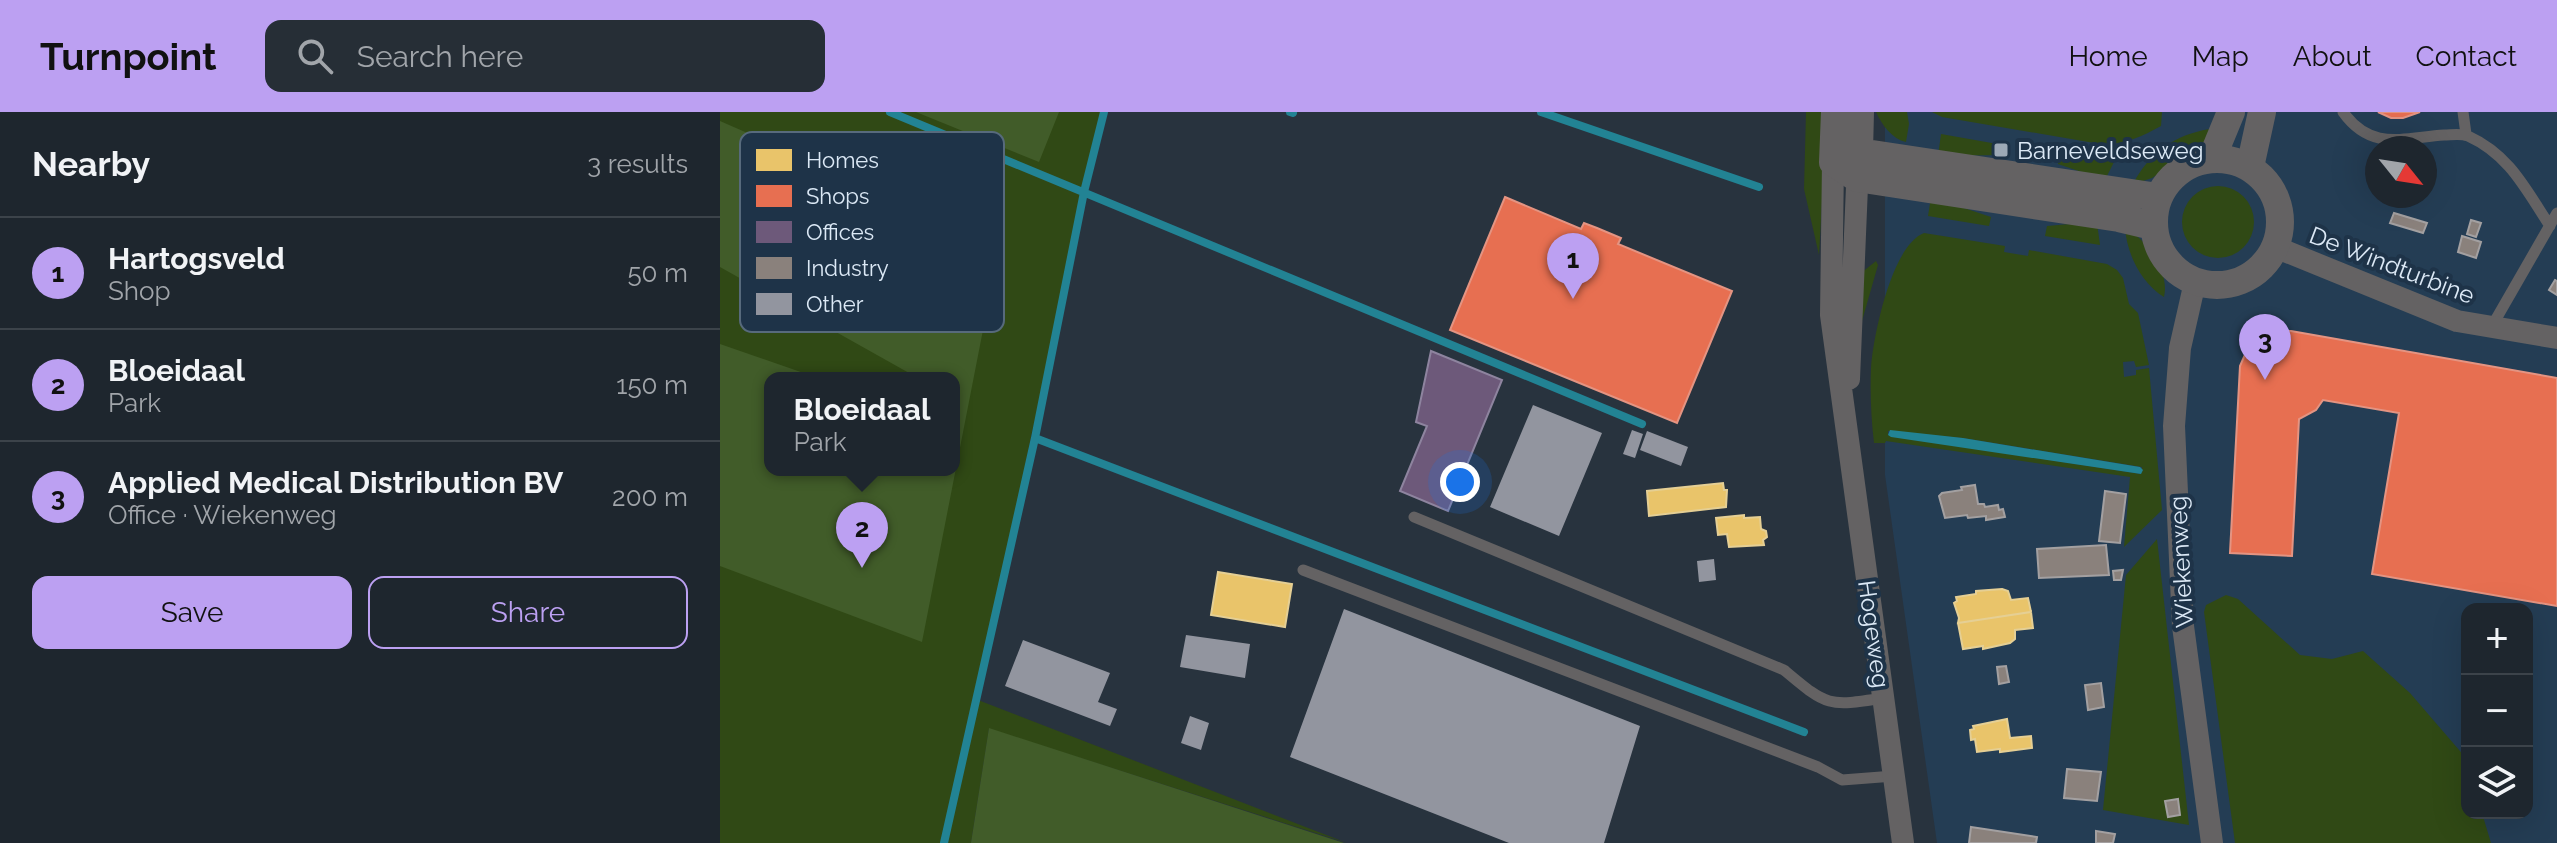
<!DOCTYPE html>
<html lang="en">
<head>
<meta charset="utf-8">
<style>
	:root { --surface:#1e262e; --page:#262e36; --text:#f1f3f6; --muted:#a1a5aa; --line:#3c434a; --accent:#bca0f2 }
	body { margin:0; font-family:Raleway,sans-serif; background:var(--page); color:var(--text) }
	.controls { position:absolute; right:24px; bottom:24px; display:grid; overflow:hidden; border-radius:16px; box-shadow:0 8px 32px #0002 }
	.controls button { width:72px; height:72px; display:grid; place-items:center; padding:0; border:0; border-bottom:2px solid var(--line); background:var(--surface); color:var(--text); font:40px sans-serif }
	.compass { position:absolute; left:1645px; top:24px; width:72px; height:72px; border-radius:50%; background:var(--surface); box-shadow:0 8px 32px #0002; rotate:120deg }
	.you { position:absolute; left:740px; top:370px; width:28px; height:28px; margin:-20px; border:6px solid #fff; border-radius:50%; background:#1a73e8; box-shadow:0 0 0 12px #1a73e833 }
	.badge { display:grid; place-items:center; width:52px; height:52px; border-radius:50%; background:var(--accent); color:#111; font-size:26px; font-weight:700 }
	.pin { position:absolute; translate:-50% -66px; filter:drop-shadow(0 2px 4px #0008) }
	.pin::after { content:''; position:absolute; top:42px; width:28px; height:24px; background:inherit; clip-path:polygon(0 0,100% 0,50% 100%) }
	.popup { position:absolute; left:44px; top:260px; width:196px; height:104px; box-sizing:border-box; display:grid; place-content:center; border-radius:16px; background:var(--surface); filter:drop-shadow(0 2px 6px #0005); font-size:26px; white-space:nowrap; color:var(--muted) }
	.popup b { font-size:30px; color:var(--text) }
	.popup::after { content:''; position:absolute; left:50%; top:100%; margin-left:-16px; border:16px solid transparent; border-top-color:var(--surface) }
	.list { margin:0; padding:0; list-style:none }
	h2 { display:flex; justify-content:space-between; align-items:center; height:104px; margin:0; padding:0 32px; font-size:34px }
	h2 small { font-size:26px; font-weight:400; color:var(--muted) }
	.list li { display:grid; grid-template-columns:52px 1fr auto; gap:24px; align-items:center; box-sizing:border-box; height:112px; padding:0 32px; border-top:2px solid var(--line) }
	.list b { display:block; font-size:30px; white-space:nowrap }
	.list p { margin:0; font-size:26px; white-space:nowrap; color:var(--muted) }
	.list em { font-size:26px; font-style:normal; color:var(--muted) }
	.actions { display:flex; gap:16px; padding:24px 32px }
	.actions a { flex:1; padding:18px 0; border:2px solid var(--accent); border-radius:16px; text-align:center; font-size:28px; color:var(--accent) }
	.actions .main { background:var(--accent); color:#111 }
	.icon { flex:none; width:44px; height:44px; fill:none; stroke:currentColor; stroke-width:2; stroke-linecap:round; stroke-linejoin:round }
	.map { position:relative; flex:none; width:1837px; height:731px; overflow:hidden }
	header { display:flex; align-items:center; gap:48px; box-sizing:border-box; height:112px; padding:0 40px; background:var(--accent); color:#111 }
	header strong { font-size:38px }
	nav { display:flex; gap:44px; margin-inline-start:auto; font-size:28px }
	.search { width:560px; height:72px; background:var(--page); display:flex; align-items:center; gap:20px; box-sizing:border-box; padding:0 28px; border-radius:16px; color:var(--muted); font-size:30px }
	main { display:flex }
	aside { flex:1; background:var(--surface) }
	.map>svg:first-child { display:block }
</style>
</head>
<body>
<header>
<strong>Turnpoint</strong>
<div class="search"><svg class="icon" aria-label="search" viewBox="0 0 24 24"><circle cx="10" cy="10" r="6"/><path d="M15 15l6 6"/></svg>Search here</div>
<nav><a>Home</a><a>Map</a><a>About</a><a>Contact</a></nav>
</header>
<main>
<aside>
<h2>Nearby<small>3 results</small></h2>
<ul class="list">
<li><span class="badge">1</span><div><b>Hartogsveld</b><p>Shop</p></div><em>50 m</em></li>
<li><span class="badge">2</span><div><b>Bloeidaal</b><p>Park</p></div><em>150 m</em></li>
<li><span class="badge">3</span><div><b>Applied Medical Distribution BV</b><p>Office · Wiekenweg</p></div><em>200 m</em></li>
</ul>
<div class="actions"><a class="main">Save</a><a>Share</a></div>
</aside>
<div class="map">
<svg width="1837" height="731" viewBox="0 0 1837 731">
	<rect width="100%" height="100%" fill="#28333e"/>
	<path fill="#243d54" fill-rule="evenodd" d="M1165,0h672v731h-620l-52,-368zM1657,36h48v48h-48zM1747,497h60v204h-60z"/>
	<path fill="#304915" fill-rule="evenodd" d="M0,0h385l-74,325 -53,263 369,143 -358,-114 -18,114h-251zM50,266h184v92h-184z
		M1086,0h21l-8,143 -15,-66z
		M1156,0h31l2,12 -3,18c-14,-3 -24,-17 -30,-30z
		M1212,0h230l-1,14c-18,10 -34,17 -55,19l-164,-28z
		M1496,16l-16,20 -48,30 -9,3 -8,-1c19,-32 44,-47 81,-52z
		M1221,22l62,11 -2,10 -63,1z
		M1339,43l55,7 -9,18 -47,-16z
		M1462 110a36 36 0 1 1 72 0a36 36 0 1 1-72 0Z
		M1211,85l60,20 -2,9 -61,-10z
		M1373,110l4,1 3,22 -55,-9 2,-10z
		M1405,116c22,11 45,44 39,69 -23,-14 -37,-43 -39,-69z
		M1204,121l81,13 -1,6 24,4 1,-6 78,14 10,6 6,8 6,26 9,9 11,52 -13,2 -2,-6 -11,1 1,15 12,-2v-5l13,-2 13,142 -38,37 6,-70 -244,-36 -1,2h-11c-3,-25 -4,-51 -3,-75 2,-32 21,-123 53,-135zM1168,319l75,7 179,29 -1,7 -253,-39z
		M1156,149l2,4 -16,56 -1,-48z
		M1437,427l32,286 -86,-15 23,-235z
		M1506,483l12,4 62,56 32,4 31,-8 47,42 56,65 1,55h15l9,30h-256l-31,-231 2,-7z"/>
	<path fill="#415c29" d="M196,0h143l-20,50z
		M0,9l280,122 -78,399 -202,-76v-222l98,34h-48v92h184v-92h-36l-198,-111z
		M269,616l355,115h-373z"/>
	<path fill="#228394" d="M1170,318l73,8 177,29 3,3 -2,4 -250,-37 -3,-2z"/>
	<path fill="#e9c46a" stroke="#e5cf94" stroke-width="2" d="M1003,371l1,7h3l-1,17 -77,9 -2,-25z
		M1024,403v3l16,-1 1,12 5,2 1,6 -4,3 1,5 -35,2 -2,-13 -9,1 -2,-17z
		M498,460l74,12 -7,43 -74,-12z
		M1282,477l6,2 3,9 17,-2 3,14 -73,11 1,-5 -5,-15 3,-2 -1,-4 20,-3v-3z
		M1311,500l2,16 -18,2v9l-5,4 -27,6v-3l-20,3 -5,-26z
		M1287,607l3,19 21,-2 1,12 -32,4v-3l-23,3 -2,-13 -4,1 -1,-10 4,-1 -1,-3z"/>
	<path fill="#e76f51" stroke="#e49482" stroke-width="2" d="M1658,0h42l-17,6h-12z
		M785,85l76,32 3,-6 13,5 24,10 -3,6 114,47 -55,132 -227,-93z
		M1558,219h13l266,47v228l-185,-32 27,-161 -76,-13 -7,10 -17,9 -7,137 -62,-3 10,-187 7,-16 9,-9z"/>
	<path fill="#6d597a" stroke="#8e849f" stroke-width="2" d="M711,239l71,29 -54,131 -48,-20 27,-65 -11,-4z"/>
	<path fill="#8a817c" stroke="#a3a0a1" stroke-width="2" d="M1674,101l33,10 -4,10 -33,-10z
		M1751,108l10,3 -5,14 -9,-3z
		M1742,124l19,6 -5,16 -18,-6z
		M1835,168l2,1v14l-8,-5z
		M1255,373l3,19h6l1,3 13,-2 1,5 4,-1 2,8 -19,3v-4l-18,2 -1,-3 -22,3 -6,-22 3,-3 20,-3 -1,-3z
		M1385,379l21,3 -6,49 -21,-2z
		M1386,433l3,30 -70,3 -2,-29z
		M1403,458l-2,10h-7l-1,-9z
		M1286,554l3,16 -10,2 -2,-17z
		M1381,571l3,24 -16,3 -3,-25z
		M1347,657l34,3 -4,29 -33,-3z
		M1458,687l2,16 -12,2 -3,-16z
		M1251,715l66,10 -1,6h-67z
		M1376,719l19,3 -2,9h-17z"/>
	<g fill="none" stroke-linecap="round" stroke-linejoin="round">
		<path stroke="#228394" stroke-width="8" d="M170,0l752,312
			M570,0l3,1
			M821,0l218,75
			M315,326l769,294
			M224,731l91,-405 49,-246 20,-80"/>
	</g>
	<path fill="#92959f" d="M813,293l69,28 -43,103 -69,-29z
		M912,318l11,4 -8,24 -12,-4z
		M927,319l41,16 -7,19 -41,-16z
		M994,447l2,21 -17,2 -2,-21z
		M624,497l296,117 -36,117h-95l-219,-86z
		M466,523l64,9 -5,34 -65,-11z
		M303,528l87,33 -12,29 19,7 -7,17 -105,-40z
		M470,604l19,7 -8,27 -20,-7z"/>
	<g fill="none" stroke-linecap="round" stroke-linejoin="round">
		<path stroke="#646263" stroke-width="11" d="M1623,0c28,39 59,26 101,23 7,0 17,-2 24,1 42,19 58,54 82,90
			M1743,0l3,22
			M1772,214l65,-113
			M694,405l370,153c43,36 43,37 99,28
			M583,458l515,197 24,13 52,-4"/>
		<path stroke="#646263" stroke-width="22" d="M1113,50l-2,153 72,528
			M1555,135l182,74 100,17
			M1475,170l-15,66 -6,78 9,200 29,217
			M1129,267l9,-217"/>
		<path stroke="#646263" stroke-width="28" d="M1115,0l-2,50 24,16 262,40 34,8
			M1139,40l1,-40
			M1492,46l19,-46
			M1434 110a63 63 0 1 1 126 0a63 63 0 1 1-126 0Z
			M1113,50l26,-10 299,45
			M1530,55l12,-55"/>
	</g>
	<rect fill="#9da9b6" stroke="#1e3348" stroke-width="3" x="1273" y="30" width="16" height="16" rx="4"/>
	<g text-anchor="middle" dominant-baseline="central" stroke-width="8" stroke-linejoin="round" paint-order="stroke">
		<g font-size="24" fill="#dce9f6" stroke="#1e3348" text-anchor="start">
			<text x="1297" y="38">Barneveldseweg</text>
		</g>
		<g font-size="24" fill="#dce9f6" stroke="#1e3348">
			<text transform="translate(1672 153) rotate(21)">De Windturbine</text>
			<text transform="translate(1461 450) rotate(-93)">Wiekenweg</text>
			<text transform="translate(1154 522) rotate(82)">Hogeweg</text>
		</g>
	</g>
	<rect x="20" y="20" width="264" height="200" rx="12" fill="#1e3348" stroke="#576a7c" stroke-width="2"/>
	<rect x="36" y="37" width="36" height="22" fill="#e9c46a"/>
	<rect x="36" y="73" width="36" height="22" fill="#e76f51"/>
	<rect x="36" y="109" width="36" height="22" fill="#6d597a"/>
	<rect x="36" y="145" width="36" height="22" fill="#8a817c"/>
	<rect x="36" y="181" width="36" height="22" fill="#92959f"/>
	<g font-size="22" fill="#dce9f6">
		<text x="86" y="56">Homes</text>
		<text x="86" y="92">Shops</text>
		<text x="86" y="128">Offices</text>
		<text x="86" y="164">Industry</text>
		<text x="86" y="200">Other</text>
	</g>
</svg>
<div class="controls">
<button>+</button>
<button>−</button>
<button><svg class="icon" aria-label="layers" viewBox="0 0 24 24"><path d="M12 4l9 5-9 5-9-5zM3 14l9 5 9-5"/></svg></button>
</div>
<svg class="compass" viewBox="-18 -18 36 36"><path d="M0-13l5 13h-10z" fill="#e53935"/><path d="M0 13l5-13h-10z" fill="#a1a5aa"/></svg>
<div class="you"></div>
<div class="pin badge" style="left:853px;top:187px">1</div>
<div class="pin badge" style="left:142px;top:456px">2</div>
<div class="popup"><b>Bloeidaal</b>Park</div>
<div class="pin badge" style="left:1545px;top:268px">3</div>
</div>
</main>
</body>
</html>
